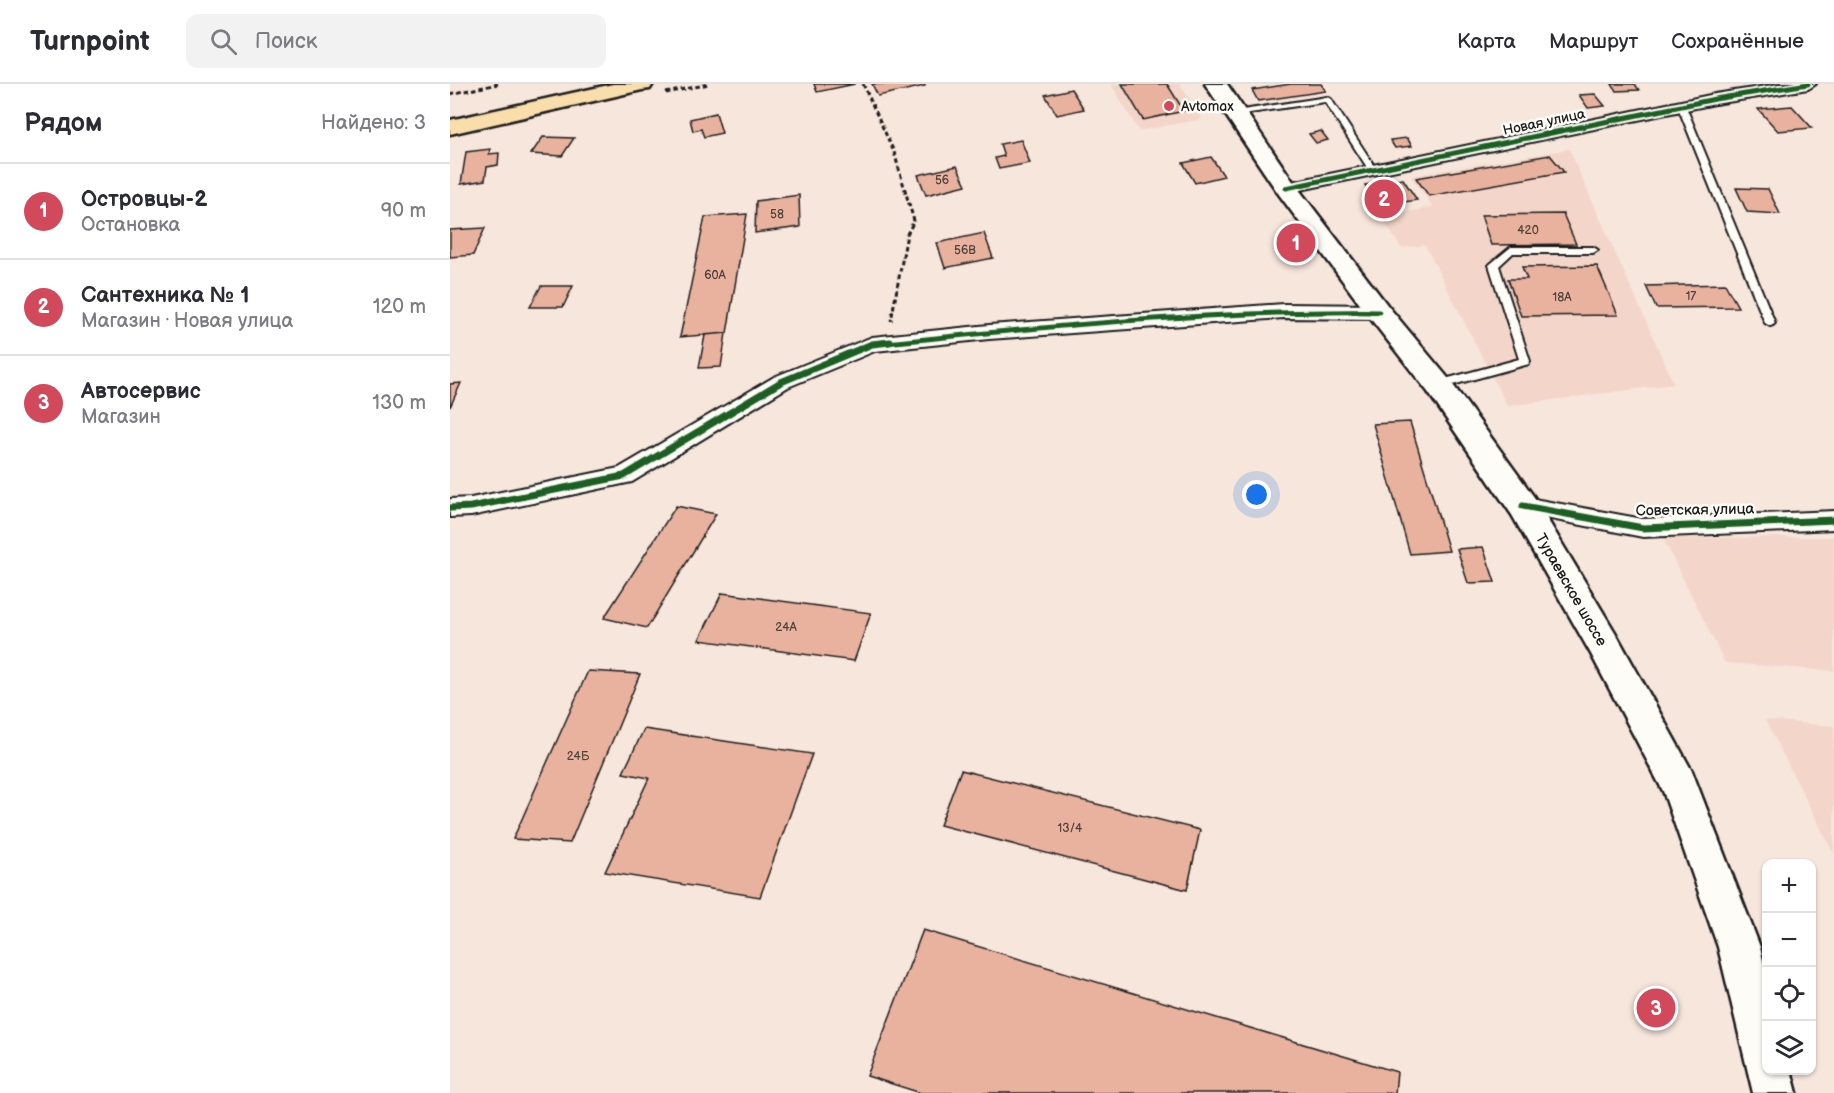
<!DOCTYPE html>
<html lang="ru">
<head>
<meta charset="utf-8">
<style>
	:root { --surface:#fff; --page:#f2f2f3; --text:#2b2b33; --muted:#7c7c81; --line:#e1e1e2; --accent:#d1495b }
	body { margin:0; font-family:"Balsamiq Sans",sans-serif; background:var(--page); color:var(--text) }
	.controls { position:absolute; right:18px; bottom:18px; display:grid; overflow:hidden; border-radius:12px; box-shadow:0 2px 4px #0004 }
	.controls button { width:54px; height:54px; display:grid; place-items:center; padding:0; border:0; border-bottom:2px solid var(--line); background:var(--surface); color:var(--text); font:30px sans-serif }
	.you { position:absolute; left:807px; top:411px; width:21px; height:21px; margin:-15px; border:4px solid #fff; border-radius:50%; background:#1a73e8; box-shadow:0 0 0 9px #1a73e833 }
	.badge { display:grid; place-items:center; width:39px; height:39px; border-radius:50%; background:var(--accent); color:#fff; font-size:20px; font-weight:700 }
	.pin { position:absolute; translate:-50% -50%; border:3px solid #fff; box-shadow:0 2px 6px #0006 }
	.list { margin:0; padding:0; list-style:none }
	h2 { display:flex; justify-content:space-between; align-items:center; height:78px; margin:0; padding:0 24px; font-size:26px }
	h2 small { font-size:20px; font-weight:400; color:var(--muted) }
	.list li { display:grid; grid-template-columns:39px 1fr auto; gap:18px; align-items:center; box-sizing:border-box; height:96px; padding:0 24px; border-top:2px solid var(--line) }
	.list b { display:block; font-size:22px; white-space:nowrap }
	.list p { margin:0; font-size:20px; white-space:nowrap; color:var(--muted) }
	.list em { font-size:20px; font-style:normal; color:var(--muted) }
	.icon { flex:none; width:33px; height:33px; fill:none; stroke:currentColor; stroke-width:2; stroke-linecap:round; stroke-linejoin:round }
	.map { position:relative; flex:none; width:1384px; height:1009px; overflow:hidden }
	header { display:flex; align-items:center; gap:36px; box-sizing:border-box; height:84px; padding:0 30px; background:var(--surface); border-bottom:2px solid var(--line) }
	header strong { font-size:28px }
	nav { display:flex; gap:33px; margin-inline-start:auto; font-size:21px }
	.search { width:420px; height:54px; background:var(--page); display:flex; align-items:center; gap:15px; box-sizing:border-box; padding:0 21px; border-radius:12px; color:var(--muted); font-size:22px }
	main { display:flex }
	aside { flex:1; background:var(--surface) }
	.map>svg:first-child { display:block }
</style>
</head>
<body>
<header>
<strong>Turnpoint</strong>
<div class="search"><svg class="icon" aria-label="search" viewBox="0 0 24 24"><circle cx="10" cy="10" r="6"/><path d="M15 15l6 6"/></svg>Поиск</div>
<nav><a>Карта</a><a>Маршрут</a><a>Сохранённые</a></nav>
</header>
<main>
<aside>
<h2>Рядом<small>Найдено: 3</small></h2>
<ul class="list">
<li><span class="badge">1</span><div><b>Островцы-2</b><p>Остановка</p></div><em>90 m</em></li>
<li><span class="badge">2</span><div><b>Сантехника № 1</b><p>Магазин · Новая улица</p></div><em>120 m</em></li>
<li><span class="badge">3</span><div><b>Автосервис</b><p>Магазин</p></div><em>130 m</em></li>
</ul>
</aside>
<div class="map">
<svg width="1384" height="1009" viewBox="0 0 1384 1009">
	<rect width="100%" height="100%" fill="#f7e6dc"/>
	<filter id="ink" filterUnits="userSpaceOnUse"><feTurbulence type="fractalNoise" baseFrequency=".0167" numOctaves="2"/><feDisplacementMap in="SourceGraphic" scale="12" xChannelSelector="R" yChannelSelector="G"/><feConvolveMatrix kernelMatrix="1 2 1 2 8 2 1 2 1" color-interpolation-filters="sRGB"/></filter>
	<g filter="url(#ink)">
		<path fill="#f3d6c9" d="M661,0h69l22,35 -63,12z
			M1119,65l105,235 -167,22 -82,-161 -24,3 -20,-31 52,-10 -22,-31z
			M1384,453v134l-109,-8 -62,-125z
			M1315,636l69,6v128z"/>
		<path fill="#e9b29e" stroke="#1c1c1c" stroke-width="1.5" d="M364,0h41l-38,8z
			M422,0h53v2l-47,10z
			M672,0h45l17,27 -41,9z
			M841,0h30l5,7 -68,10 -6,-11z
			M1162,0h23l4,6 -23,1z
			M621,5l13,20 -27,6 -12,-20z
			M1145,10l10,12 -17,2 -9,-13z
			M1342,22l20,22 -34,3 -20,-22z
			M266,29l6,20 -18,4 -3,-8 -8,2 -3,-12z
			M871,47l7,9 -12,3 -7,-9z
			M93,53l31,1 -12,18 -31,-2z
			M957,54l5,8 -17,2 -5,-8z
			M571,56l9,23 -31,6 -4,-11 9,-2 -4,-12z
			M40,65l-1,5 10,-1 -1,12 -11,2 -2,13 -24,4 5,-32z
			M1100,71l14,17 -135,24 -13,-18z
			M761,73l13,19 -29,7 -12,-20z
			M507,82l9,19 -40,10 -8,-20z
			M953,95l14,21 -38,6 -14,-21z
			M1286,104l32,1 12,25 -33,-2z
			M349,111l1,32 -45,6 1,-32z
			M297,130l-20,119 -47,4 25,-120z
			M1113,130l13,30 -85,1 -10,-30z
			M35,144l-12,27 -23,2v-27z
			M534,149l9,25 -48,10 -8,-25z
			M1147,182l21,49 -97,1 -13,-37h19l-5,-12z
			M1275,200l13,23 -82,1 -10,-22z
			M91,202h32l-10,21h-33z
			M276,249l-5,34 -22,1 6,-33z
			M11,299l-11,24v-23z
			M960,338l39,129 -39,3 -37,-130z
			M226,422l40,8 -69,114 -43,-10z
			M1033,463l12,35 -27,1 -11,-34z
			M272,509l149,20 -17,48 -155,-21z
			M138,587l52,3 -70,169 -57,-4z
			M194,645l168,25 -52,143 -155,-25 44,-94 -26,-5z
			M511,686l239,60 -13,60 -247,-65z
			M473,846l474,142 -2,21h-474l-54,-17z"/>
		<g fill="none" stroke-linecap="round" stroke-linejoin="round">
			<g stroke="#1c1c1c" stroke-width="4">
				<path id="service" d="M877,13l4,2 46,71 -1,2h-6l-45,-70 -89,13 -4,-2 4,-2z
					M1229,21l7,2 89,216 -2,2 -3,1 -5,-3 -87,-216z
					M1061,163h82l5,3 -5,3h-80l-14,13 31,95 -1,3 -91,25 -4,-1 -1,-3 1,-3 85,-23 -30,-94z"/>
			</g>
			<g stroke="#1c1c1c" stroke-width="4">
				<path id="minor" d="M1329,0h37l-8,5 -93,15 -429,89 -6,-1 -3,-4 3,-4 6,-1 429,-89z
					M834,220l95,1 7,2 3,5 -3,5 -7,2 -95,-1 -295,21 -114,12 -87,36 -156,95 -161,34 -21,1v-18l21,-1 148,-30 155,-91 98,-40 117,-12z
					M1073,413l120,22 191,-8v18l-191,8 -128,-25 -3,-6 3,-6z"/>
			</g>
			<g stroke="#1c1c1c" stroke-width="5">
				<path id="secondary" d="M755,0h22l67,99 94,123 60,72 86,119 81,135 77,139 68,176 6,27v96h25l6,23h-44l-35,-146 -55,-156 -72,-137 -79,-139 -84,-123 -58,-74 -92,-125z"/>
			</g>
			<g stroke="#1c1c1c" stroke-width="5">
				<path id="primary" d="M163,0h40l-3,5 -8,1 -192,44v-14z"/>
			</g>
			<path stroke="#1c1c1c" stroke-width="3" stroke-dasharray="4.5 3" stroke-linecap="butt" d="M413,0l31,68 20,69 -7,13 -16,87
				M216,9l43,-9
				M0,10l48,-10"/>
			<use href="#service" fill="#fdfcf7" fill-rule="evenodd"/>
			<use href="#minor" fill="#fdfcf7" fill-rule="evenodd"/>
			<use href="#secondary" fill="#fdfcf7" fill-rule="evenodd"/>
			<use href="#primary" fill="#f9deab" fill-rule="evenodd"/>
			<g stroke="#fdfcf7" stroke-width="8">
				<path id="cycleway-far1" d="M836,104l429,-89 93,-15
					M425,260c167,-17 336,-34 504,-32"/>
			</g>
			<g stroke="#fdfcf7" stroke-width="10">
				<path id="cycleway" d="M1073,422l120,22 191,-8
					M0,424l21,-1 153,-31 157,-94 91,-38 18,-2"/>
			</g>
			<use href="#cycleway-far1" stroke="#1b5e20" stroke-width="5"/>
			<use href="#cycleway" stroke="#1b5e20" stroke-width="7"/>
		</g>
	</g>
	<circle fill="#d1495b" stroke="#fdfcf7" stroke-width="2" cx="719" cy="22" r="6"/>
	<g text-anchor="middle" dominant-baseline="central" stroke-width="5" stroke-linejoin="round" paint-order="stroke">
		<g font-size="12" fill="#4f423c">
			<text x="492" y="96">56</text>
			<text x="327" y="130">58</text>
			<text x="1078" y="146">420</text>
			<text x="515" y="166">56В</text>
			<text x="265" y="191">60А</text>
			<text x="1241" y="212">17</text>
			<text x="1112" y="213">18А</text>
			<text x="336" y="543">24А</text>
			<text x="128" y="672">24Б</text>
			<text x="620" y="744">13/4</text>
		</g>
		<g font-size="14" fill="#1c1c1c" stroke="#fdfcf7" text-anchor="start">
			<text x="731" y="22">Avtomax</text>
		</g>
		<g font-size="14" fill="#1c1c1c" stroke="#fdfcf7">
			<text transform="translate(1094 38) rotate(-12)">Новая улица</text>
		</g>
		<g font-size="15" fill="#1c1c1c" stroke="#fdfcf7">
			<text transform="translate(1245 426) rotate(-1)">Советская улица</text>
			<text transform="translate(1121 506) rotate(60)">Тураевское шоссе</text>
		</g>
	</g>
</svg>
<div class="controls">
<button>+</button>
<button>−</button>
<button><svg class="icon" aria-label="locate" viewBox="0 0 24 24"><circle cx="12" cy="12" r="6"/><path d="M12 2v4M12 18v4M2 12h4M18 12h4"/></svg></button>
<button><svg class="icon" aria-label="layers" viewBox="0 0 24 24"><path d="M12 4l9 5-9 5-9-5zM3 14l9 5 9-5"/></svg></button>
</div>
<div class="you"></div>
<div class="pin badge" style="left:846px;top:159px">1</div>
<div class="pin badge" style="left:934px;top:115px">2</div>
<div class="pin badge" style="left:1206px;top:924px">3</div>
</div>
</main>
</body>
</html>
